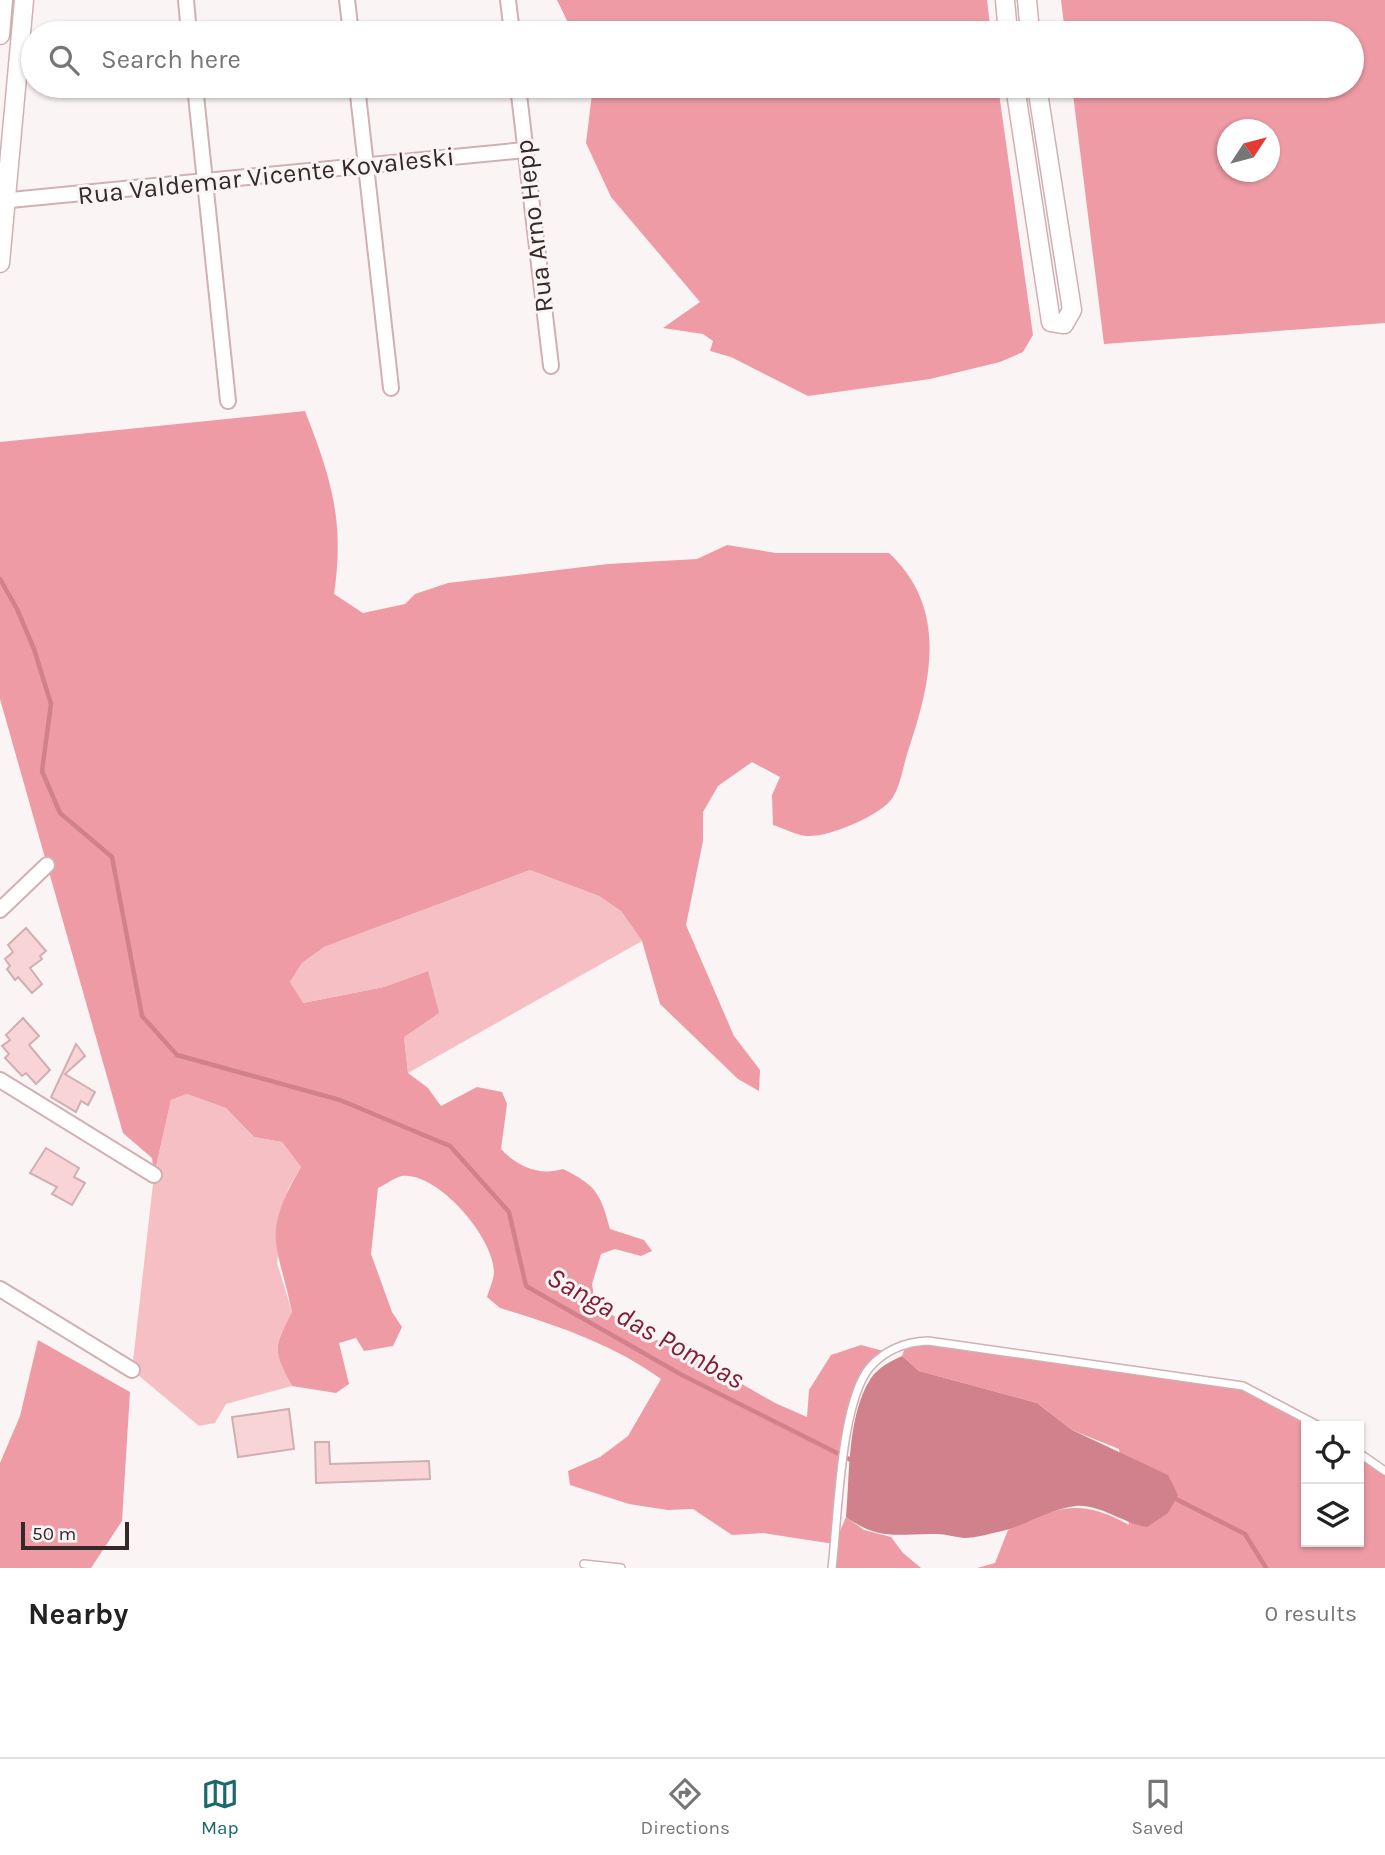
<!DOCTYPE html>
<html lang="en">
<head>
<meta charset="utf-8">
<style>
	:root { --surface:#fff; --page:#f6f6f6; --text:#222; --muted:#767676; --line:#e0e0e0; --accent:#1a676c }
	body { margin:0; font-family:Karla,sans-serif; background:var(--page); color:var(--text) }
	.controls { position:absolute; right:21px; bottom:21px; display:grid; overflow:hidden; border-radius:0px; box-shadow:0 2px 5px #0004 }
	.controls button { width:63px; height:63px; display:grid; place-items:center; padding:0; border:0; border-bottom:2px solid var(--line); background:var(--surface); color:var(--text); font:35px sans-serif }
	.compass { position:absolute; left:1217px; top:119px; width:63px; height:63px; border-radius:50%; background:var(--surface); box-shadow:0 2px 5px #0004; rotate:54deg }
	.scale { position:absolute; left:21px; bottom:18px; width:108px; box-sizing:border-box; padding-left:7px; border:4px solid #36292a; border-top:0; font-size:19px; line-height:24px; white-space:nowrap; color:#36292a; -webkit-text-stroke:5px #fbf4f5; paint-order:stroke }
	.list { margin:0; padding:0; list-style:none }
	h2 { display:flex; justify-content:space-between; align-items:center; height:91px; margin:0; padding:0 28px; font-size:30px }
	h2 small { font-size:23px; font-weight:400; color:var(--muted) }
	.icon { flex:none; width:38px; height:38px; fill:none; stroke:currentColor; stroke-width:2; stroke-linecap:round; stroke-linejoin:round }
	.map { position:relative; flex:none; width:1385px; height:1568px; overflow:hidden }
	.search { position:absolute; background:var(--surface); box-shadow:0 2px 5px #0004; left:21px; right:21px; top:21px; height:77px; display:flex; align-items:center; gap:18px; box-sizing:border-box; padding:0 24px; border-radius:38px; color:var(--muted); font-size:26px }
	.sheet { height:189px; background:var(--surface) }
	nav { display:flex; justify-content:space-around; align-items:center; box-sizing:border-box; height:98px; border-top:2px solid var(--line); background:var(--surface); font-size:19px; color:var(--muted) }
	nav a { display:grid; justify-items:center; gap:4px }
	nav .on { color:var(--accent) }
	.map>svg:first-child { display:block }
</style>
</head>
<body>
<div class="map">
<svg width="1385" height="1568" viewBox="0 0 1385 1568">
	<rect width="100%" height="100%" fill="#fbf4f5"/>
	<path fill="#f5bfc4" d="M530,870l69,26 22,15 21,30 -234,132 -4,-36 24,-66 -44,16 -82,16 -12,-21 12,-19 22,-16z
		M187,1094l39,14 28,29 28,5 19,25 -13,22 -11,74 15,49c-19,37 -19,38 0,74l-66,18 -11,19 -16,3 -67,-56 22,-195 17,-75z"/>
	<path fill="#ee9ba5" fill-rule="evenodd" d="M557,0h430l4,33h-418z
		M1061,0h324v323l-281,21 -32,-258h280v-53h-287zM1228,130h42v42h-42z
		M593,86h405l35,249 -10,17 -23,10 -70,17 -122,17 -77,-39 -21,-6 3,-10 -10,-7 -40,-6 37,-26 -89,-105 -25,-54z
		M305,411c26,67 40,110 29,183l29,19 42,-9 10,-10 33,-11 160,-19 89,-5 30,-14 49,8h113c60,56 42,129 19,198 -5,15 -8,39 -18,50 -14,16 -61,36 -82,35 -10,0 -25,-8 -35,-11l-1,-30 8,-18 -28,-15 -34,24 -15,26v29l-17,84 48,111 26,34 -1,21 -21,-12 -78,-75 -18,-63 -21,-30 -22,-15 -69,-26 -206,77 -22,16 -12,19 13,21 81,-16 44,-16 11,42 -35,24 4,36 20,15 13,18 36,-19 25,5 5,12 -6,45c17,18 38,27 62,20 34,17 37,24 47,60l34,11 8,11 -11,5 -26,-7 -14,5 -9,30 3,20c22,16 35,17 55,39l7,-3 16,4 102,59 32,14 2,-27 22,-35 30,-10 26,7c-51,45 -44,125 -51,188l10,-23 18,13 27,7 12,16 18,15h-89l2,-24 -71,-11 -31,2 -39,-26 -25,1 -39,-6 -59,-19 -2,-14 32,-14 28,-21 33,-57c-48,-35 -105,-54 -161,-71l-13,-11c2,-7 7,-18 7,-26 -1,-34 -56,-99 -92,-95 -7,1 -17,9 -24,12l-7,66 21,58 10,15 -9,19 -29,5 -8,-13 -17,5 10,41 -13,9 -44,-7c-19,-36 -19,-37 0,-74 -15,-71 -31,-76 9,-145l-19,-25 -28,-5 -28,-29 -39,-14 -16,6 -17,75 -2,-17 -29,-25 -123,-434v-257z
		M38,1340l92,52 -8,129 -31,47h-91v-105l20,-47z
		M928,1341l315,45 76,40h-13v116h53v-89l26,18v97h-408l18,-5 13,-33c49,-23 71,-33 121,-5l-10,-76 -47,-19 -35,-27 -118,-32 -17,-15 5,-14z"/>
	<path fill="#d1818b" d="M902,1356l17,15 118,32 35,27 96,45 10,20 -10,18 -21,14c-23,-3 -47,-23 -71,-21 -26,3 -46,17 -70,24 -13,3 -30,8 -42,8 -9,-1 -18,-4 -27,-4 -39,-1 -56,8 -91,-17 4,-43 1,-102 25,-139 8,-11 20,-17 31,-22z"/>
	<g fill="none" stroke-linecap="round" stroke-linejoin="round">
		<path stroke="#d1818b" stroke-width="4.5" d="M0,579l17,30 17,40 17,55 -9,67 18,42 52,44 30,159 35,39 163,45 110,46 59,66 17,74 156,89 173,87
			M1172,1497l73,37 21,34"/>
	</g>
	<path fill="#f8d4d7" stroke="#d0afb2" stroke-width="2" d="M26,928l20,23 -6,5 2,3 -12,9 12,16 -10,9 -14,-16 -3,3 -8,-11 3,-3 -5,-7 8,-7 -5,-7z
		M23,1018l16,18 -10,9 21,25 -14,14 -10,-11 -4,3 -17,-18 4,-4 -7,-8 8,-6 -4,-5z
		M76,1044l9,12 -20,18 30,18 -7,13 -7,-4 -5,11 -25,-15z
		M46,1148l33,20 -5,9 11,6 -13,22 -20,-11 5,-7 -27,-14z
		M289,1409l5,40 -56,8 -6,-40z
		M315,1442h14l1,22 99,-3 1,18 -114,4z"/>
	<g fill="none" stroke-linecap="round" stroke-linejoin="round">
		<g stroke="#d1b0b3" stroke-width="10">
			<path id="service" d="M1359,1453l26,18
				M584,1564l37,4
				M832,1568c6,-49 8,-166 38,-201 16,-18 35,-25 58,-26l315,45 76,40"/>
		</g>
		<g stroke="#d1b0b3" stroke-width="18">
			<path id="minor" d="M186,0l3,33
				M347,0l4,33
				M508,0l4,33
				M195,86l33,315
				M357,86l34,302
				M518,86l33,280
				M0,201l525,-51
				M0,910l47,-45
				M0,1080l154,95
				M0,1289l132,81"/>
		</g>
		<g stroke="#d1b0b3" stroke-width="21">
			<path id="tertiary" d="M1005,0l3,33
				M1027,0l3,33
				M0,35l3,-35
				M1015,86l36,236 13,2 8,-14 -35,-224
				M0,263l24,-263"/>
		</g>
		<use href="#service" stroke="#fff" stroke-width="7"/>
		<use href="#minor" stroke="#fff" stroke-width="14"/>
		<use href="#tertiary" stroke="#fff" stroke-width="18"/>
	</g>
	<g text-anchor="middle" dominant-baseline="central" stroke-width="6" stroke-linejoin="round" paint-order="stroke">
		<g font-size="26" fill="#36292a" stroke="#fbf4f5">
			<text transform="translate(266 176) rotate(-6)">Rua Valdemar Vicente Kovaleski</text>
			<text transform="translate(534 226) rotate(-97)">Rua Arno Hepp</text>
		</g>
		<g font-size="28" font-style="italic" fill="#802036" stroke="#fbf4f5">
			<text transform="translate(646 1328) rotate(29)">Sanga das Pombas</text>
		</g>
	</g>
</svg>
<div class="controls">
<button><svg class="icon" aria-label="locate" viewBox="0 0 24 24"><circle cx="12" cy="12" r="6"/><path d="M12 2v4M12 18v4M2 12h4M18 12h4"/></svg></button>
<button><svg class="icon" aria-label="layers" viewBox="0 0 24 24"><path d="M12 4l9 5-9 5-9-5zM3 14l9 5 9-5"/></svg></button>
</div>
<svg class="compass" viewBox="-18 -18 36 36"><path d="M0-13l5 13h-10z" fill="#e53935"/><path d="M0 13l5-13h-10z" fill="#767676"/></svg>
<div class="scale">50 m</div>
<div class="search"><svg class="icon" aria-label="search" viewBox="0 0 24 24"><circle cx="10" cy="10" r="6"/><path d="M15 15l6 6"/></svg>Search here</div>
</div>
<section class="sheet">
<h2>Nearby<small>0 results</small></h2>
<ul class="list">
</ul>
</section>
<nav>
<a class="on"><svg class="icon" aria-label="map" viewBox="0 0 24 24"><path d="M3 6l6-2 6 2 6-2v14l-6 2-6-2-6 2zM9 4v14M15 6v14"/></svg>Map</a>
<a><svg class="icon" aria-label="directions" viewBox="0 0 24 24"><path d="M12 3l9 9-9 9-9-9zM9 14v-3h6M13 9l2 2-2 2"/></svg>Directions</a>
<a><svg class="icon" aria-label="saved" viewBox="0 0 24 24"><path d="M7 4h10v16l-5-4-5 4z"/></svg>Saved</a>
</nav>
</body>
</html>
